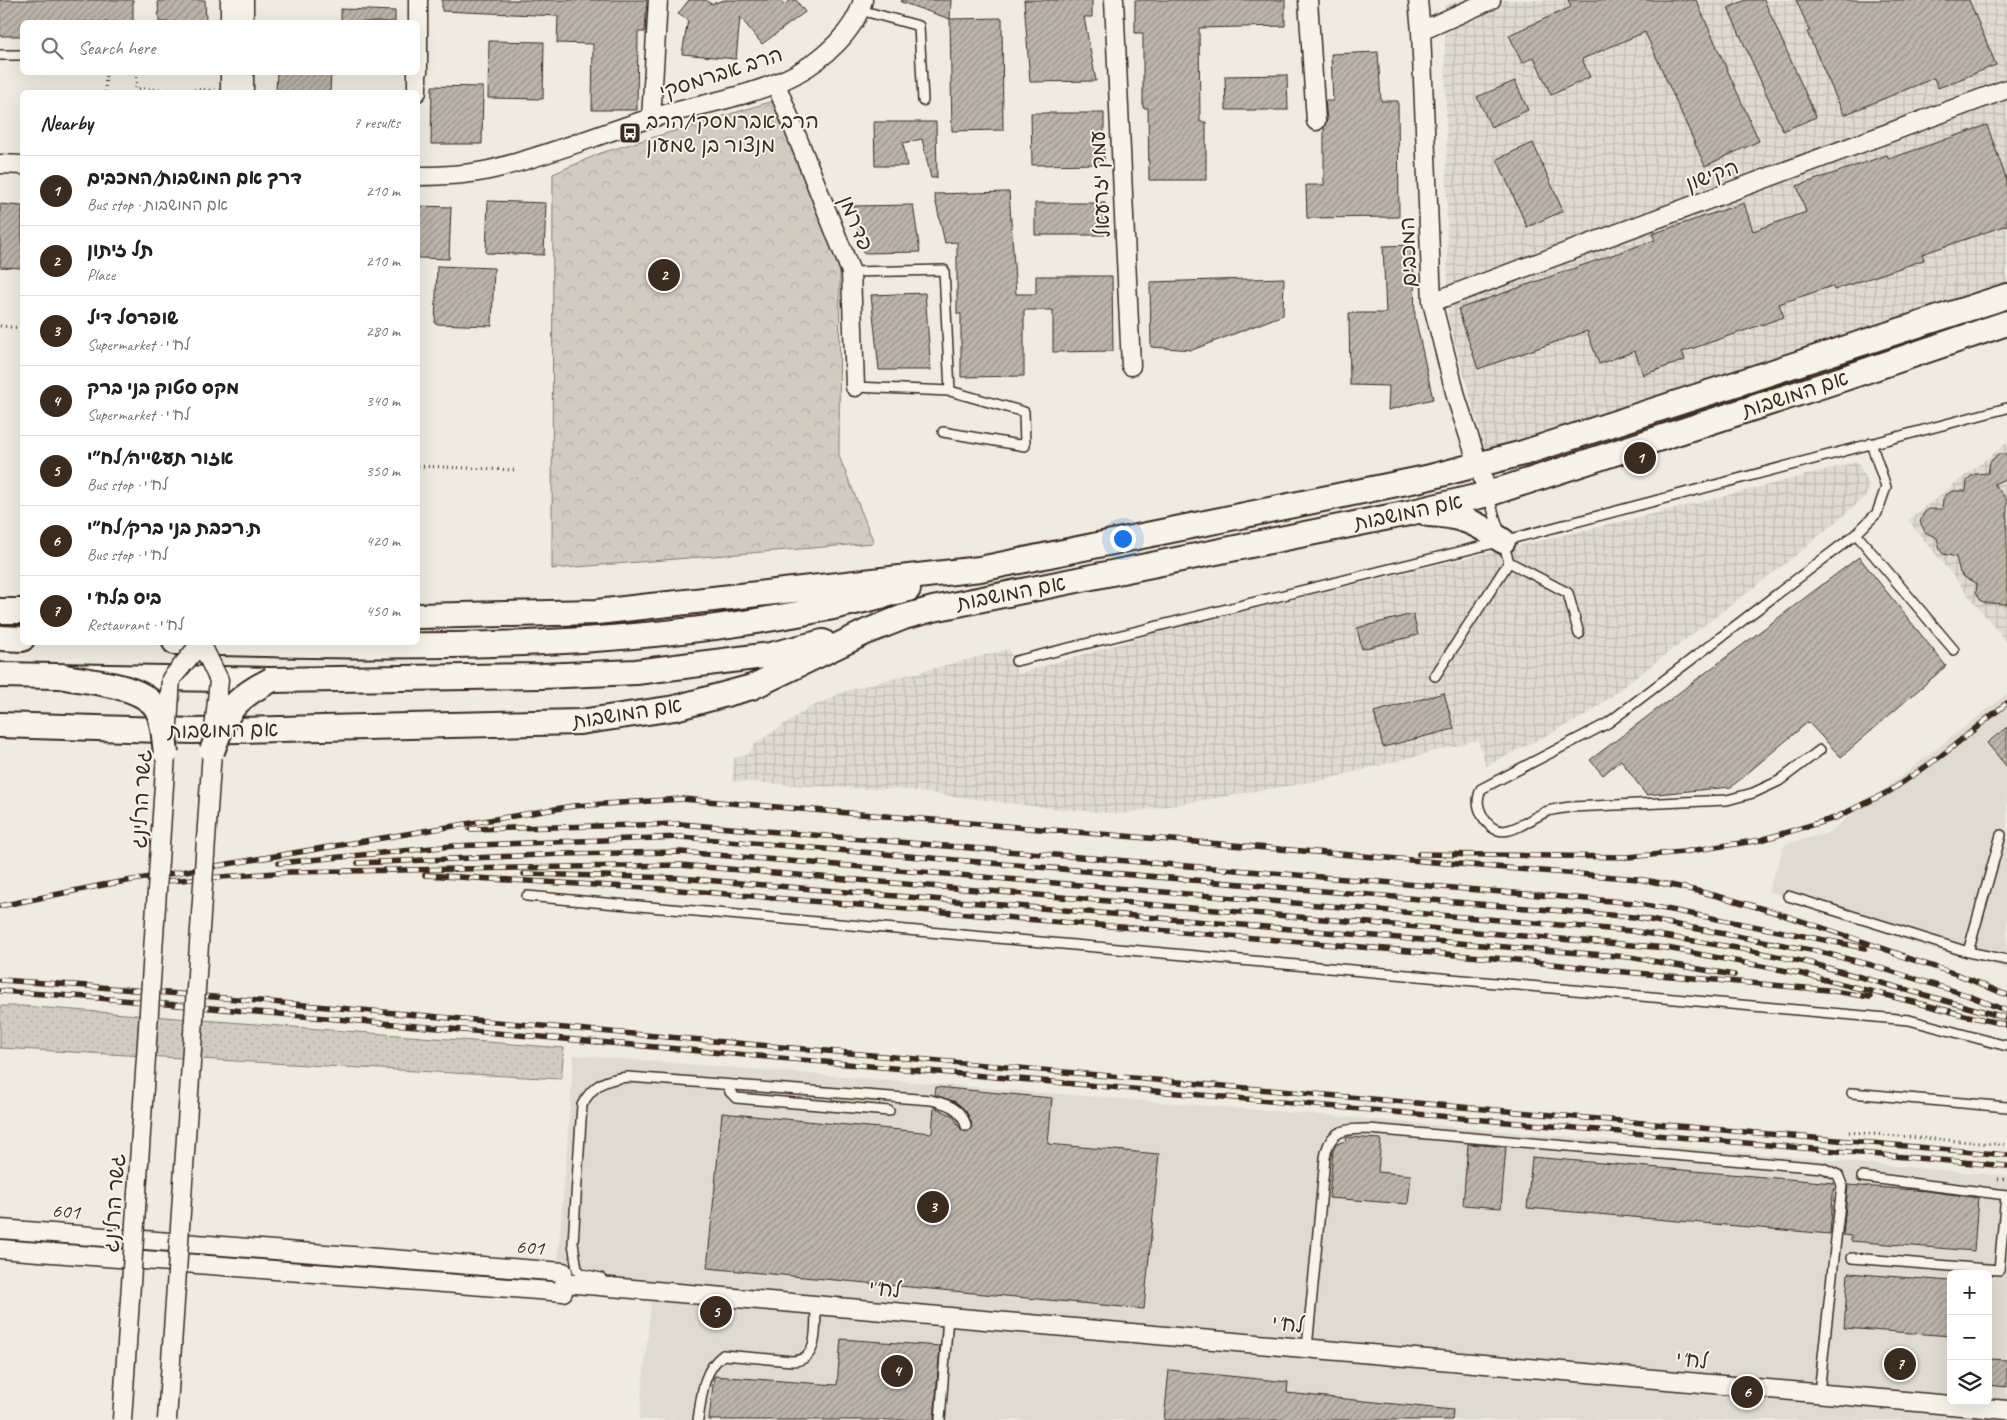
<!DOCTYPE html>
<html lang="en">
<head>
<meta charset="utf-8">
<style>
	:root { --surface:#fff; --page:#f6f6f6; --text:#202124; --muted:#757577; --line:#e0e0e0; --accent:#3b2a1e }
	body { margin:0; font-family:Caveat,"Playpen Sans Hebrew",sans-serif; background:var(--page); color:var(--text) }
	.controls { position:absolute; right:15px; bottom:15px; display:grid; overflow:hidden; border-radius:8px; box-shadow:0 5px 20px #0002 }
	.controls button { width:45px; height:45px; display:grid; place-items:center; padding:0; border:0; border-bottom:1px solid var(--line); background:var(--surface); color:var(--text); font:25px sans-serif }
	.you { position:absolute; left:1122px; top:538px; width:18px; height:18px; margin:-12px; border:4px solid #fff; border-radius:50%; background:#1a73e8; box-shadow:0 0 0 8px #1a73e833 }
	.badge { display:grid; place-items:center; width:32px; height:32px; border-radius:50%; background:var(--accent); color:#fff; font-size:16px; font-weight:700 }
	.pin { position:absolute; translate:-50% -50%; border:2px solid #fff; box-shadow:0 1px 5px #0006 }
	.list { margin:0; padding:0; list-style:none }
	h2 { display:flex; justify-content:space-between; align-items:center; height:65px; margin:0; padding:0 20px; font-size:21px }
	h2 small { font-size:16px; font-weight:400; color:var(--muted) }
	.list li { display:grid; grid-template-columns:32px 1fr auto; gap:15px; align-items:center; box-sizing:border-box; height:70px; padding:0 20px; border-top:1px solid var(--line) }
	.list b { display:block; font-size:19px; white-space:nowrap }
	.list p { margin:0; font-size:16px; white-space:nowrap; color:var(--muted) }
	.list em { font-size:16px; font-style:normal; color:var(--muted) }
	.icon { flex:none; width:28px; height:28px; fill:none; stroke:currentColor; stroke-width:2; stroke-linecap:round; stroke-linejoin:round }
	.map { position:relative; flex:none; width:2007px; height:1420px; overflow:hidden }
	.search { position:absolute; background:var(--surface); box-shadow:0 5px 20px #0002; left:20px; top:20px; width:400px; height:55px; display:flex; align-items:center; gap:12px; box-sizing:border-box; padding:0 18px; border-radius:8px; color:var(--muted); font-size:19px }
	.panel { position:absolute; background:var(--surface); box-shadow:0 5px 20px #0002; left:20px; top:90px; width:400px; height:555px; border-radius:8px }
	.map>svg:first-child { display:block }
</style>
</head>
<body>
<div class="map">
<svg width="2007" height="1420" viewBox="0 0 2007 1420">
	<defs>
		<pattern id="industrial-grid" width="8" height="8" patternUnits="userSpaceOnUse" patternTransform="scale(1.25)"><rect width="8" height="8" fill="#e0dbd0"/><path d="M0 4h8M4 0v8" fill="none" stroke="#c1bcb2"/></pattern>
		<pattern id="grass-dots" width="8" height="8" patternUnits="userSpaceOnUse" patternTransform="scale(1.25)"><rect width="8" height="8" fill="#d1cbc0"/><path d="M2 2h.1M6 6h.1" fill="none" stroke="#b4aea5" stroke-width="1.8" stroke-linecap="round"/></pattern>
		<pattern id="park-crowns" width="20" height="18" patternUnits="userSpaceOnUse" patternTransform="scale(1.25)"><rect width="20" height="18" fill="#d1cbc0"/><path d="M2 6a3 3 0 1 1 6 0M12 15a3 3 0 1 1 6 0" fill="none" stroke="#b4aea5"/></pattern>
		<pattern id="building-hatch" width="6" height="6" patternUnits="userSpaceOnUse" patternTransform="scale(1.25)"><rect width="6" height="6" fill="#bdb5aa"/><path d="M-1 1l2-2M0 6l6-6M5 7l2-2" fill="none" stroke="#9b938a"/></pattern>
	</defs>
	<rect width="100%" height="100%" fill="#efebe0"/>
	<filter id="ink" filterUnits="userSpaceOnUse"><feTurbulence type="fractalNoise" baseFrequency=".02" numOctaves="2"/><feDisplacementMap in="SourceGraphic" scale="10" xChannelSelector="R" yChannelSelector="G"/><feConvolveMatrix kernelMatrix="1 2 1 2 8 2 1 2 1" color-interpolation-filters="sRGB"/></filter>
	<g filter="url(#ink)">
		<path fill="#e0dbd0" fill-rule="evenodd" d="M2007,694v275l-79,-21 -160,-57 17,-47 43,-11z
			M574,1055l736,59 697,62v244h-1368l12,-119 -85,-16 -9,-12zM1951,1274h37v127h-37z"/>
		<path fill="url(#industrial-grid)" d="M1460,0h547v284l-521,169 -38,-134 -3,-313z
			M2007,443v200l-99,-123z
			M1857,462l10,17 3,11 -5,7 -66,56 -214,163 -99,50 -8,-26 -155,40 -202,34 -81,-7 -143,-18 -57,-1 -108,-7 2,-23 13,-3 8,-11 54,-36 39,-18 161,-41 8,25 160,-47 509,-121z"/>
		<path fill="url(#grass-dots)" stroke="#867a6f" d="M0,1006h22l542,42 -3,31 -561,-31z"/>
		<path fill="url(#park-crowns)" stroke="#867a6f" d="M777,100l63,152 -1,204 35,87 -322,26 1,-395 48,-21z"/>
		<path fill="url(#building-hatch)" stroke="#3b2a1e" d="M0,0h133v22h-111v14h-22z
			M205,0l1,22h-47l-1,-21z
			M442,0h205l-2,32h-7l-1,78h-45l1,-66 -36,-1 1,-27 -116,-5z
			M689,0h17l5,4 14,-4h55l4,5 7,-5h5l9,12 -43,32 -22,-27 -4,42 -54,-5 6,-34 -10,-6z
			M902,0h49l-1,19 -49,-17z
			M1024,0h68v17h-8l12,64 -66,1z
			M1135,0h150v26l-86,2 1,94h6v58h-57l-1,-72h-5v-75h-8z
			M1568,0h128l63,141 -54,25 -60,-134 -63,27 8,18 -39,18 -17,-38 -12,6 -13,-28 62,-28z
			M1746,0h18l52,117 -33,14 -55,-123z
			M1796,0h173l27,65 -58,23 -4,-10 -90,37 -37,-83 3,-1z
			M341,9l54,2v11h-54z
			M1002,18l1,112 -51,1 -2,-112z
			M489,41l55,1 -1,57 -55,-1z
			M1378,52l3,49h17l1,116 -92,1 -1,-33h18v-57l3,-8 -2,-19h8l-2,-47z
			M277,72h54l-1,20h-54z
			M1287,75l1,35h-62l-1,-34z
			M1515,81l13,29 -37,17 -14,-30z
			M432,86l51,1 -1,57h-51z
			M1031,113h73v51l-72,1z
			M874,122h62l1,56h-6l-9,-39 -19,4 4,23h-32z
			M1987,125l20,56v44l-85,29 2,6 -90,30 -2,-4 -53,18 5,13 -102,35 3,8 -42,15 -8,-24 -36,13 -12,-33 -109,38 -20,-60 197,-69 -3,-6 92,-31 9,28 53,-19 -9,-26 90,-31 2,4z
			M1533,143l30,68 -36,16 -30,-68z
			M1009,192l7,102h20v-18h76l1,75 -60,1v-42h-29v66l-63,1v-63h-4v-72l-12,1 -11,-49z
			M488,201l58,2 -2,52 -58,-2z
			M1035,203h70v32h-70z
			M0,204l22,2v62l-22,-1z
			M913,205l7,47 -57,1 -9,-47z
			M418,206l33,1 -2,52 -31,-1z
			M1413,245l2,72 18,82 -45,11 1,-24 -39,-1 -1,-72h37l-3,-67z
			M437,266l57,2 -2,58 -57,-2z
			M1284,278l-1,37 -91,35 -41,-3 -1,-65z
			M925,293l6,77h-52l-8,-75z
			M1998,454h9v24l-13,6 13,16v104l-21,-1 -5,-2 -5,-9 1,-8 -13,-7 -4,-4 -4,-16 -13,-3 -3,-4 -3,-12 -12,-6 -5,-10 4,-9 5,-4h13l1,-10 3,-4 6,-4h14l1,-10 3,-4 6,-3 12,-1 2,-11z
			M1859,557l87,109 -105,91 -33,-35 -77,65 -85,8 -25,-35 -18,15 -13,-15z
			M1413,614l5,21 -56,14 -5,-21z
			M1444,693l10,36 -71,18 -9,-35z
			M2007,727v40l-20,-24z
			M936,1087l116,11 -4,46 111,10 -15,155 -437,-41 15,-155 210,20 2,-26 19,9 9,15 8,-1 2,-6 -6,-13 -10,-9 -21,-7z
			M1347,1137l34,2 -3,33 33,3 -3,29 -79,-6 4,-47 3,-7 10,-3z
			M1468,1144l38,3 -5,61 -38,-3z
			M1532,1157l302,26 -4,51 -303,-26z
			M1848,1185l79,6 51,7 -4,53 -123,-10v-5l-8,-1z
			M1848,1273l103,8v55l-107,-8z
			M841,1339l99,7 -6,74h-225l5,-44 123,9z
			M1988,1359l19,1v27l-19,-2z
			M1169,1370l119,12 -1,11 166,17 -1,10h-288z"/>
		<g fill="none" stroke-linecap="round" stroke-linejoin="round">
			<g stroke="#3b2a1e" stroke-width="12">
				<path id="lane" d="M860,10l59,16 4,75
					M0,55h22
					M851,272l93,-2 6,121
					M855,387l95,4 74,21 1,34 -82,-14
					M1871,443l15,44 -9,26 -21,21 98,116
					M1488,495l21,67 59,31 11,41
					M1016,661l487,-120 504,-133
					M1435,676l74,-114
					M1820,750l-41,31 -26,12 -26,7 -156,7c-8,1 -16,2 -23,4 -22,8 -48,38 -66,4 -5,-10 -5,-16 -1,-26l127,-66 248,-189
					M527,896l1382,124 98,26
					M1788,896l180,56 39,8
					M1968,952l33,-117
					M728,1085l2,7 6,6 153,13
					M1852,1093l155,14
					M1862,1177l145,18
					M1852,1258l147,12 7,-75
					M601,1278l-19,-4 -5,-5 -4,-26 9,-138c11,-21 24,-26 46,-28l303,23c16,4 31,8 35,26
					M1307,1348l18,-190c4,-28 18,-29 44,-29l454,39 15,7 4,10 -23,208
					M698,1420c4,-24 4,-49 25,-65l69,6c28,0 23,-35 24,-56
					M940,1420l8,-103"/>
			</g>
			<g stroke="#3b2a1e" stroke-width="21">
				<path id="street" d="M230,0v22
					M1114,0l17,366
					M1308,0l8,121
					M1418,0l3,31 11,271 25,98 31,94
					M244,22v-22
					M1421,31l70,-31
					M230,72v20
					M418,72v-72
					M776,84l75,188 4,115
					M244,92v-20
					M417,92v-20
					M651,119l7,-119
					M0,164l22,1
					M418,176c23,0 48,-1 71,-6 55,-13 108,-35 162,-52 45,-13 104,-22 145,-44 27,-15 59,-42 67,-74
					M1432,302l575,-213
					M0,1229l563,43 2,11 -2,9 -563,-43
					M565,1283l1442,127"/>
			</g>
			<g stroke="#3b2a1e" stroke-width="28">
				<path id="secondary" d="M1428,514c32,1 49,9 75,27
					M0,611h22
					M418,616l179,-4 383,-43 446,-91 97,-25 484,-157
					M0,638l22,1
					M175,642c245,6 494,12 733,-53
					M0,675l271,5 270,-4 95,-4 135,-17 52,-13
					M0,725l193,6 387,-9 95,-14 77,-21 114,-55 38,-15 29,-8 476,-96 79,-19 348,-113 171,-58"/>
			</g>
			<path stroke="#3b2a1e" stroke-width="3" stroke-dasharray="1 4" stroke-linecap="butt" d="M137,72l-1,17 79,1
				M105,92l1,-20
				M0,326l22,2
				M418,466l99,4
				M1849,1132l158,13
				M1998,1179l9,1"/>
			<use href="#lane" stroke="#f7f3e8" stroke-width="9"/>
			<use href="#street" stroke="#f7f3e8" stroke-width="18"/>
			<use href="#secondary" stroke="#f7f3e8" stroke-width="24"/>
			<g stroke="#3b2a1e" stroke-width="5.5">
				<path id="rail" d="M470,829l211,-5 954,79 230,45
					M1419,854l209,3 55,-5 78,-12 74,-22 55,-27 51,-35 66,-53
					M279,863l174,-17 228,-9 953,80 182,34 55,14 96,30 40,16
					M358,863l204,-9 119,-2 951,79 111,18 67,14 197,55
					M524,874l156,4 838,70 111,9 105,18
					M425,875l254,15 838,70 97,11 214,19 42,7
					M166,881l124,-9 390,-7 987,83 131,25 159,40
					M0,906l103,-21 470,-79 109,-7 956,80c91,15 177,46 264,76
					M1895,954l64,21 48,20
					M0,980l88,6 1919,169
					M0,991l87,6 1920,169
					M1951,1012l56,13"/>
			</g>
			<use href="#rail" stroke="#f7f3e8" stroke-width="4" stroke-dasharray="11" stroke-linecap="butt"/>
			<g stroke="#3b2a1e" stroke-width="21" stroke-linecap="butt">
				<path id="street-bridge" d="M122,1420l49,-741 30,-36 18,37 -7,71 -45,669"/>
			</g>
			<g stroke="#3b2a1e" stroke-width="28" stroke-linecap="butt">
				<path id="secondary-bridge" d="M65,677c26,5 81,8 93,34 6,12 6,28 8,42
					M212,751c15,-39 19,-51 59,-71"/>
			</g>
			<use href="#street-bridge" stroke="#f7f3e8" stroke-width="18"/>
			<use href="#secondary-bridge" stroke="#f7f3e8" stroke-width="24"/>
		</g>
	</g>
	<defs>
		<g id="bus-square" transform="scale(1.125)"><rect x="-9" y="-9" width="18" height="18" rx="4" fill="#3b2a1e" stroke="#f7f3e8"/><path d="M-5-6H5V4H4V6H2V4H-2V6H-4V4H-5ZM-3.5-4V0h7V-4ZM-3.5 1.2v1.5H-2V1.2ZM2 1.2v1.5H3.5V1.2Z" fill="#fff"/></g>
	</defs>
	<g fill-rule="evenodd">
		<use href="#bus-square" x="630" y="133"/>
	</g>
	<g text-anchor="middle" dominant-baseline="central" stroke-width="4" stroke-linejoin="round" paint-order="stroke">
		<g font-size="21" fill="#3b2a1e" stroke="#f7f3e8">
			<text transform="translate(721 73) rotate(-18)">הרב אברמסקי</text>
			<text transform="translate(1712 175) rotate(-20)">הקישון</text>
			<text transform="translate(1100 184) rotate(-93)">עמק יזרעאל</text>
			<text transform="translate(856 223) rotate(68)">פדרמן</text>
			<text transform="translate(1408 252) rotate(-92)">המכבים</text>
			<text transform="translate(1795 394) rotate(-18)">אם המושבות</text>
			<text transform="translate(1408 512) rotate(-12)">אם המושבות</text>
			<text transform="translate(1011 593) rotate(-11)">אם המושבות</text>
			<text transform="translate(627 713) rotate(-9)">אם המושבות</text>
			<text transform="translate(223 730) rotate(-1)">אם המושבות</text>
			<text transform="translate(141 799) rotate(-87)">גשר הרלינג</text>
			<text transform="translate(114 1203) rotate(-86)">גשר הרלינג</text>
			<text transform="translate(66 1211) rotate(4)">601</text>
			<text transform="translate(530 1247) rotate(4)">601</text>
			<text transform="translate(885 1289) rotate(5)">לח"י</text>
			<text transform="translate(1288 1324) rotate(5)">לח"י</text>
			<text transform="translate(1692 1360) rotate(5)">לח"י</text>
		</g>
		<g font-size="21" fill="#3b2a1e" stroke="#f7f3e8" text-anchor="start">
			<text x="646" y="121">הרב אברמסקי/הרב<tspan x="646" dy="24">מנצור בן שמעון</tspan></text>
		</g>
	</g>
</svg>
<div class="controls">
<button>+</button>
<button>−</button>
<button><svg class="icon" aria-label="layers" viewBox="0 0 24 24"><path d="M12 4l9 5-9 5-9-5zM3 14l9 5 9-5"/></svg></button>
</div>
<div class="you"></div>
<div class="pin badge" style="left:1640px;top:458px">1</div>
<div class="pin badge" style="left:664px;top:275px">2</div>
<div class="pin badge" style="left:933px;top:1207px">3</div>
<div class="pin badge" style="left:897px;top:1371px">4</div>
<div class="pin badge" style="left:716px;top:1312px">5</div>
<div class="pin badge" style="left:1747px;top:1392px">6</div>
<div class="pin badge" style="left:1900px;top:1364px">7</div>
<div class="search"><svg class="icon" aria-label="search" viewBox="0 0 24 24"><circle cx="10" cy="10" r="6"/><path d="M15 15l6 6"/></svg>Search here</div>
<section class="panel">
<h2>Nearby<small>7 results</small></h2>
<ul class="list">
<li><span class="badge">1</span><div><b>דרך אם המושבות/המכבים</b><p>Bus stop · אם המושבות</p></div><em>210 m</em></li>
<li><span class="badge">2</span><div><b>תל זיתון</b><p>Place</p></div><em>210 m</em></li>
<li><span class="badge">3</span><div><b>שופרסל דיל</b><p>Supermarket · לח&quot;י</p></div><em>280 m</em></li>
<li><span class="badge">4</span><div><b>מקס סטוק בני ברק</b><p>Supermarket · לח&quot;י</p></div><em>340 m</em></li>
<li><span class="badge">5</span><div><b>אזור תעשייה/לח״י</b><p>Bus stop · לח&quot;י</p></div><em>350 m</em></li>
<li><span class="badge">6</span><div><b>ת.רכבת בני ברק/לח״י</b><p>Bus stop · לח&quot;י</p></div><em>420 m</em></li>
<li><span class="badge">7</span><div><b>ביס בלח&quot;י</b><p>Restaurant · לח&quot;י</p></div><em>450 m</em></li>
</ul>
</section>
</div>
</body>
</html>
